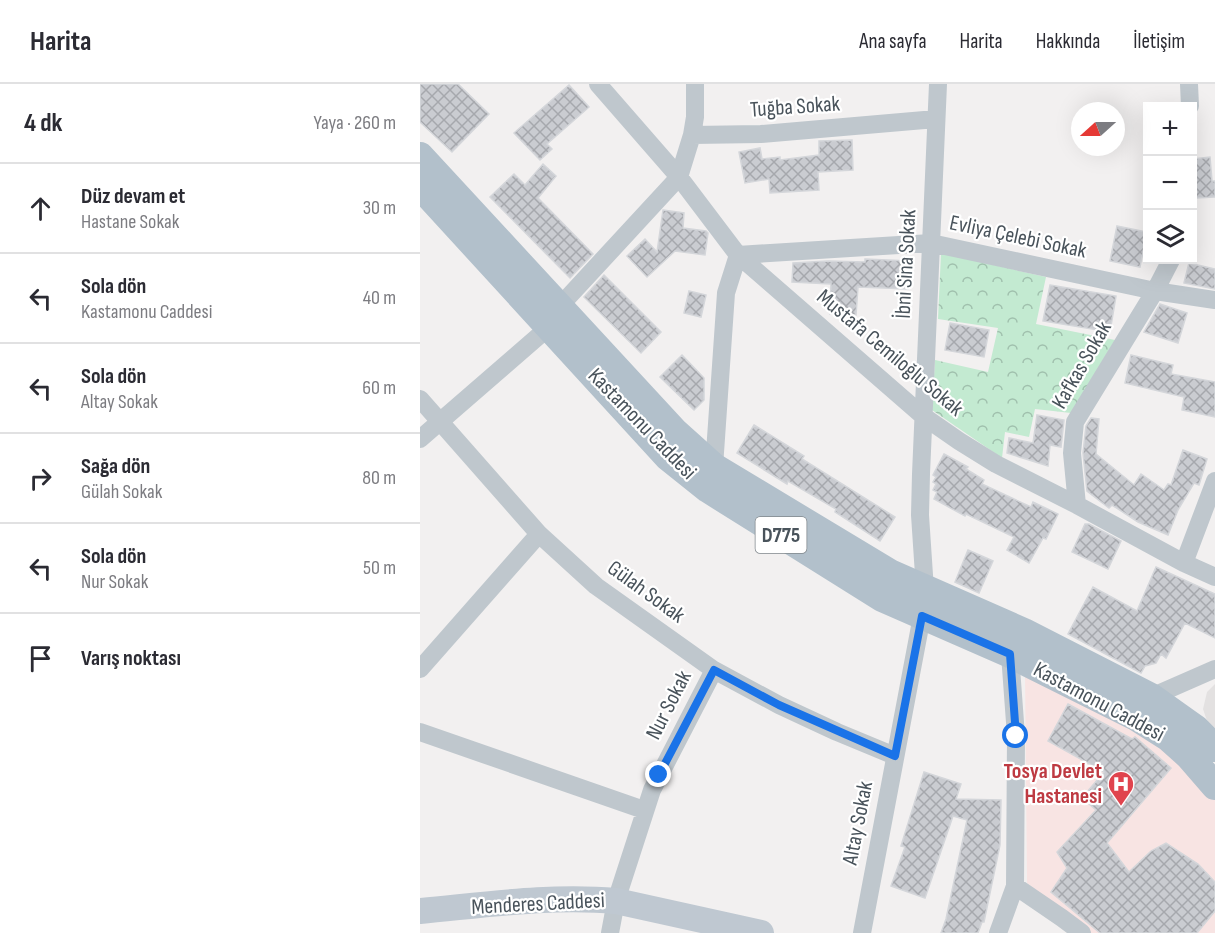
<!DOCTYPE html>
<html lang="tr">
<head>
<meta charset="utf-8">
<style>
	:root { --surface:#fff; --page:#f7f7f7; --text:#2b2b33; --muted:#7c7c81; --line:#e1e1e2 }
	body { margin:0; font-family:"Sofia Sans Condensed",sans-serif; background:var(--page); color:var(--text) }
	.controls { position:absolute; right:18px; top:18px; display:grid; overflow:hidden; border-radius:0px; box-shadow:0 6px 24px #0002 }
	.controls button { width:54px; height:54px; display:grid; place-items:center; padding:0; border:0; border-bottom:2px solid var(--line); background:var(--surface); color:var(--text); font:30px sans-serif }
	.compass { position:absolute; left:651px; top:18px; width:54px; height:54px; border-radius:50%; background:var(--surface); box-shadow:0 6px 24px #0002; rotate:249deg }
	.stop { position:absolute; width:18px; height:18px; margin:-14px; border:4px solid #1a73e8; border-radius:50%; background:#fff }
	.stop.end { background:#1a73e8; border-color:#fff; box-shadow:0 2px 6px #0008 }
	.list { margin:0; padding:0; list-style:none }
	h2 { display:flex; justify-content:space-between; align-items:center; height:78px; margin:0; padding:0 24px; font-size:26px }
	h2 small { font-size:20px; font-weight:400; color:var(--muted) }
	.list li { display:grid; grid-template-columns:39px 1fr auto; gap:18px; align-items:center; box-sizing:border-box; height:90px; padding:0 24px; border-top:2px solid var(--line) }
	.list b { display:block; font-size:22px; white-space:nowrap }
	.list p { margin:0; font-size:20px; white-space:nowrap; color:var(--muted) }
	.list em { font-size:20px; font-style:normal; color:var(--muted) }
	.icon { flex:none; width:33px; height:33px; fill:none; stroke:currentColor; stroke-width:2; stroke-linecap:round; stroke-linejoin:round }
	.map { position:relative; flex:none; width:795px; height:849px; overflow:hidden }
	header { display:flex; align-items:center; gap:36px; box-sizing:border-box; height:84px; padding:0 30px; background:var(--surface); border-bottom:2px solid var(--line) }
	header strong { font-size:28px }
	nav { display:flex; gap:33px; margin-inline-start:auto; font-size:21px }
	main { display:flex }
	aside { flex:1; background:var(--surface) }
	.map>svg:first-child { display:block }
</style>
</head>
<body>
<header>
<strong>Harita</strong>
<nav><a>Ana sayfa</a><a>Harita</a><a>Hakkında</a><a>İletişim</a></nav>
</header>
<main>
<aside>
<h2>4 dk<small>Yaya · 260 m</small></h2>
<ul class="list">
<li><svg class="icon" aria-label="ahead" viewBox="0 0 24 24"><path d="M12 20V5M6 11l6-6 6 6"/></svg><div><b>Düz devam et</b><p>Hastane Sokak</p></div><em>30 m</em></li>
<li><svg class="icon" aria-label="left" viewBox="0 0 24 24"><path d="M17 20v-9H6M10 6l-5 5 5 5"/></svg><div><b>Sola dön</b><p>Kastamonu Caddesi</p></div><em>40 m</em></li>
<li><svg class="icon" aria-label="left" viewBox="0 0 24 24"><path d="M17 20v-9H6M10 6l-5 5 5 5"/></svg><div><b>Sola dön</b><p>Altay Sokak</p></div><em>60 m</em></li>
<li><svg class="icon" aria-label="right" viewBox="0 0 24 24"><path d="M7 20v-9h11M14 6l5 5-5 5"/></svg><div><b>Sağa dön</b><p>Gülah Sokak</p></div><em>80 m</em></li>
<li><svg class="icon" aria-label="left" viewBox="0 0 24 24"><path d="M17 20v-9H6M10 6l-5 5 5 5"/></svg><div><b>Sola dön</b><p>Nur Sokak</p></div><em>50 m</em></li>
<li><svg class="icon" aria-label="arrive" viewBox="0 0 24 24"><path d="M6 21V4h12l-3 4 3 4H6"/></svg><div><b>Varış noktası</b></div></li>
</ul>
</aside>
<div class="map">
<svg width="795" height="849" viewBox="0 0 795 849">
	<defs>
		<pattern id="park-crowns" width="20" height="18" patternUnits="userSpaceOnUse" patternTransform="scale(1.5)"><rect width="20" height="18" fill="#c3ead1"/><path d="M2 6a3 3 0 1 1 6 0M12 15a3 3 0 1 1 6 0" fill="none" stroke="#a0c0ad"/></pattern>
		<pattern id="building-cross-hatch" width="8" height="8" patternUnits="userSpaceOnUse" patternTransform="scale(1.5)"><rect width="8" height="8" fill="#caccd1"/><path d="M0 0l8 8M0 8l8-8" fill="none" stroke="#a6a8ad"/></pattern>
	</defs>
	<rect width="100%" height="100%" fill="#f2f0f0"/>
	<path fill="#e3e1e1" d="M795,600v51l-9,-17 -3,-9 4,-17z"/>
	<path fill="#f8e4e3" d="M605,592l110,50 47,40 33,33v134h-126l-62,-50z"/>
	<path fill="url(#park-crowns)" d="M521,169l105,24 -10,47 79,16 -44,73 -36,-4 -6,28 -24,-5 -3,26 -70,-48 3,-50 53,12 10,-44 -60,-9z"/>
	<path fill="url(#building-cross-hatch)" stroke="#d4d6da" stroke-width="1.5" d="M0,0h38l31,30 -37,38 -32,-30z
		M149,1l20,22 -42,37 5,5 -12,11 -26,-27z
		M432,56l1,30 -35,2 1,18 -49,3 -1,-14 -24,4 -6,-31 21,-4 2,11 18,-2v3l39,-5v-14z
		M790,73l2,24h3v16l-19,1 -3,-39z
		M123,80l13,12 -18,22 55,56 -23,24 -80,-81 24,-23 11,11z
		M243,126l21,3 -1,15 23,3 2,2 -3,22 -30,-4 -28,26 -20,-21 18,-17 12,13z
		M697,142l30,6 -7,35 -30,-6z
		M445,175l44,2 -1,28 -50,-2 -2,28 -26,-1 1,-30 -39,-2 1,-19 35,-2 37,1z
		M769,179l26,6v20l-31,-6z
		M184,191l57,57 -20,21 -57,-56z
		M630,201l66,11 -6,36 -67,-11z
		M269,207l17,4 -5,22 -17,-4z
		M740,220l27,9 -9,30 -34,-11z
		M530,239l39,7 -5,27 -39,-7z
		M262,271l22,23v22l-10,10 -34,-33z
		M711,271l42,10 -2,9 44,8v35l-33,-7 2,-13 -59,-14z
		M617,331l27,5 -3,27 -11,-2 -2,21 -41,-13 2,-15 24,5z
		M671,334l8,1 -3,35 38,31 7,-11 23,16 4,-6 3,1 12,-35 24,9 -8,26 -5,-2 -16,27 -10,25 -30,-13 -26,-17 -3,3 -22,-17 -4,-38 3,-27z
		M334,341l50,31 -2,3 93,58 -15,24 -45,-29 1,-3 -48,-28 -1,3 -50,-31z
		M524,370l24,13 -2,2 18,11 -2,4 49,23 2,-5 25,12 -12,25 -3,-1 -14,25 -22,-13 7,-13 -48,-23 -1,2 -31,-17 3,-7 -4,-2 3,-6 -3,-2 3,-5 -3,-2z
		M665,440h4l32,17 -13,28 -36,-17z
		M548,466l25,11 -14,32 -24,-11z
		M736,483l59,27v44l-30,-15 -19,35 -5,-4 -5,9 -11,3 -4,7 -73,-39 25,-47 44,24z
		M648,620l64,35 3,-2 36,31 -64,75 22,29 22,-21 15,-8 32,21 17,18v29l-18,22h-97l-49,-41 16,-24 -10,-16 39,-42 -14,-12 22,-26 -56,-31z
		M504,688l37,12 -5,15 45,1 -1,45 -16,77h-2l-4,11h-37l5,-14 21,-99 -14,-4 -28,82 -34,-12 14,-39 -4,-1z"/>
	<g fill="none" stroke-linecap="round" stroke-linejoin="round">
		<path stroke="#bfc7cd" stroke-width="18" d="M178,0l81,93 59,78 185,161 36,25 37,23 81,41 107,58 31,14
			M769,0l1,22
			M272,51l69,-1 175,-15
			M139,223l120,-130 13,-42 3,-18v-33
			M0,315l119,135 57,52 118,84 65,35 58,27 58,24
			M0,355l129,-112
			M294,383l12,-174 12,-38 193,-12 224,48 60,9
			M657,421l-5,-52 3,-31 80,-131 16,-31
			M764,479l31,-82
			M505,506l-5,-75 1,-41 17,-390
			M0,585l119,-135
			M727,618l4,-5 64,-28
			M0,648l224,78
			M595,802l47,32 20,15
			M190,849l6,-32 36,-111 62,-120
			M442,849l60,-317
			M578,849l17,-47 1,-150 -6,-82"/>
		<path stroke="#bfc8d1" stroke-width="26" d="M0,827c65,-6 131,-16 196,-10l145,32"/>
		<path stroke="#b2c0cb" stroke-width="28" d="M0,72l255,276 39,35 176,106 134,59 127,65 45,32 19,19
			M0,102l248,271 40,32 174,109 128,56 126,63 33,21 20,18 26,30"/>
	</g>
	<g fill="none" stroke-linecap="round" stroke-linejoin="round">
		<path stroke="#1a73e8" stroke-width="8" d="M239,691l55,-105 65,35 116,51 27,-140 88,38 6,82"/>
	</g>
	<defs>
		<g id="hospital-pin" transform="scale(1.35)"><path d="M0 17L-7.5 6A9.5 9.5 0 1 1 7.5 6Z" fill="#e0444e" stroke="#fff"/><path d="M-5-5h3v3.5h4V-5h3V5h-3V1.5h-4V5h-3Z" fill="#fff"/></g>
	</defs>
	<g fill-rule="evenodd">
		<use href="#hospital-pin" x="701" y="700"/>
	</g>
	<g text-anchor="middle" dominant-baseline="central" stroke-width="4.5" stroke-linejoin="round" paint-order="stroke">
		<rect fill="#fff" stroke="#80878c" stroke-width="1.5" x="335.5" y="433" width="51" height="36" rx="4.5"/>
		<g font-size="21" font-weight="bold" fill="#49535b">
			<text x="361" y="451">D775</text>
		</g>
		<g font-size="22" fill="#49535b" stroke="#fff">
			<text transform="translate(375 23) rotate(-4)">Tuğba Sokak</text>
			<text transform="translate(598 153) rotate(12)">Evliya Çelebi Sokak</text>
			<text transform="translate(486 180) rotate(-87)">İbni Sina Sokak</text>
			<text transform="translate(470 269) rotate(40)">Mustafa Cemiloğlu Sokak</text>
			<text transform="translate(662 281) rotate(-60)">Kafkas Sokak</text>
			<text transform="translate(222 340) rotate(46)">Kastamonu Caddesi</text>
			<text transform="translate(226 508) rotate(36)">Gülah Sokak</text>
			<text transform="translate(679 618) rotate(28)">Kastamonu Caddesi</text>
			<text transform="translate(249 621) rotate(-63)">Nur Sokak</text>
			<text transform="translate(438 739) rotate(-79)">Altay Sokak</text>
			<text transform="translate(118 820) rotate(-3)">Menderes Caddesi</text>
		</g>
		<g font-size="22" font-weight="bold" fill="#be3a42" stroke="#fff" text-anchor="end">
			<text x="682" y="687">Tosya Devlet<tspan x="682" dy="25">Hastanesi</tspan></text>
		</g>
	</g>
</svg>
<div class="controls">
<button>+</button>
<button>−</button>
<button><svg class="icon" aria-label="layers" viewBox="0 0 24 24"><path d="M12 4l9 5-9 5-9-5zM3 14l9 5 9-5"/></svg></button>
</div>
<svg class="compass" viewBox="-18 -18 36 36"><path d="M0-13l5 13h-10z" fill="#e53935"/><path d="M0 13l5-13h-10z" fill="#7c7c81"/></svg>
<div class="stop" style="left:596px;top:652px"></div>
<div class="stop end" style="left:239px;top:691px"></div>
</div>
</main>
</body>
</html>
